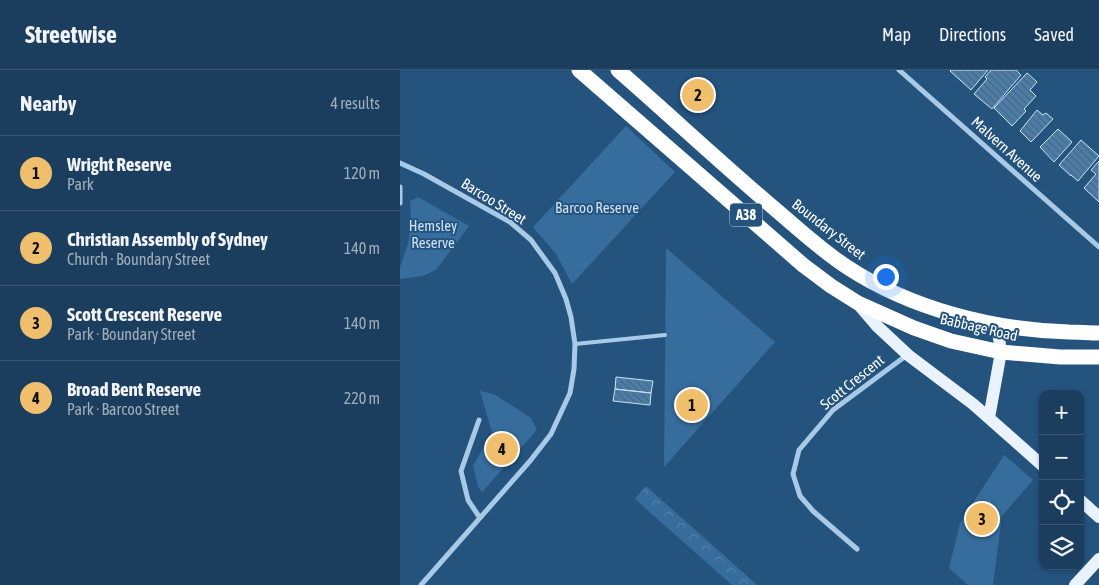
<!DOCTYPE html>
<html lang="en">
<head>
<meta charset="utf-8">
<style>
	:root { --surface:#1b3e5e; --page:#244564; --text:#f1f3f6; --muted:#a0aebc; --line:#395773; --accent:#f0bf6d }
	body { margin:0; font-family:"Asap Condensed",sans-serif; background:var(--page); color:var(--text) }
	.controls { position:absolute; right:15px; bottom:15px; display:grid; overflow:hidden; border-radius:10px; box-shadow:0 1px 4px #0004 }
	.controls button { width:45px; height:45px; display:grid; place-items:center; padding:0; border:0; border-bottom:1px solid var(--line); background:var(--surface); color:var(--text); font:25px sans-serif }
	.you { position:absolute; left:485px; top:206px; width:18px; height:18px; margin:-12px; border:4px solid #fff; border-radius:50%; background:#1a73e8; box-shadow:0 0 0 8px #1a73e833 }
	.badge { display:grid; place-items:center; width:32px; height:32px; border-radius:50%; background:var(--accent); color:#111; font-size:16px; font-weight:700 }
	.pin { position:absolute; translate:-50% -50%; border:2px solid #fff; box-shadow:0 1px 5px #0006 }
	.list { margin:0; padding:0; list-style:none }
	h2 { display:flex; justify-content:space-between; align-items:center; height:65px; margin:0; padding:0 20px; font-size:21px }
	h2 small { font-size:16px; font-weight:400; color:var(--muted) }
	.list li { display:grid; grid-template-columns:32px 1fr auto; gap:15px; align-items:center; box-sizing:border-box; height:75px; padding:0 20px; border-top:1px solid var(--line) }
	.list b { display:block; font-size:19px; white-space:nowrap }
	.list p { margin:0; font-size:16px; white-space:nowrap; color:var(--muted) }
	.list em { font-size:16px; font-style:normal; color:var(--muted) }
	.icon { flex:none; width:28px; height:28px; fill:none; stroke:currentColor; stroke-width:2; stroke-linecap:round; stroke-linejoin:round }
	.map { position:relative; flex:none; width:699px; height:515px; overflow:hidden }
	header { display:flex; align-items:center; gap:30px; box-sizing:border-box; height:70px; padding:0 25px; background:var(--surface); border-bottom:1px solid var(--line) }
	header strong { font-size:24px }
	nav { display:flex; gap:28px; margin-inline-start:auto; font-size:18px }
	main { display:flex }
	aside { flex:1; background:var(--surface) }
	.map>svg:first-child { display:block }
</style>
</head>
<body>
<header>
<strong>Streetwise</strong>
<nav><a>Map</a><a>Directions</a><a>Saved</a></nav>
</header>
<main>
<aside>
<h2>Nearby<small>4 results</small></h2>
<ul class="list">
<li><span class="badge">1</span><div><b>Wright Reserve</b><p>Park</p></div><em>120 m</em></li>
<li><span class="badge">2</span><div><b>Christian Assembly of Sydney</b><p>Church · Boundary Street</p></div><em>140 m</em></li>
<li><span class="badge">3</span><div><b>Scott Crescent Reserve</b><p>Park · Boundary Street</p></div><em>140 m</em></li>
<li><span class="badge">4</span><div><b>Broad Bent Reserve</b><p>Park · Barcoo Street</p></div><em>220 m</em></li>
</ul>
</aside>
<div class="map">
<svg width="699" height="515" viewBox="0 0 699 515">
	<defs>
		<pattern id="forest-crowns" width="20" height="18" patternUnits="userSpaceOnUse" patternTransform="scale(1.25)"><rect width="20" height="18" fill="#376d9c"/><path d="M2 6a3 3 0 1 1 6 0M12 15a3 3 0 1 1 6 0" fill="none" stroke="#5583ab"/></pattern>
		<pattern id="building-back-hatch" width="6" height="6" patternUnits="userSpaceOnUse" patternTransform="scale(1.25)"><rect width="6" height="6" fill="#4c7da7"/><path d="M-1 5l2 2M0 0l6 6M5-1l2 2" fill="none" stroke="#4c677e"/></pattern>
	</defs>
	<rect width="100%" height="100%" fill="#24537e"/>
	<path fill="#376d9c" d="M226,56l49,46 -103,112 -16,-30 -23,-27z
		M18,127l51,29 -33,44 -13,6 -23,3v-12l8,-23 3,-20 -1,-23z
		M266,178l109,94 -111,125z
		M80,321l14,3 37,24 6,12 -55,62 -4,-6 -5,-20 19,-34z
		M604,385l29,25 -31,36 -9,68 1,1h-26l-19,-17 11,-45z"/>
	<path fill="url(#forest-crowns)" d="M246,416l111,99h-25l-97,-86z"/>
	<path fill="url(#building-back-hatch)" stroke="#cce2f5" d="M551,0h37l-17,20 -21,-19z
		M591,0h25l5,5 -29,34 -18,-15 13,-15 -2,-2z
		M627,3l10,9 -7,8 6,6 -12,13 2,2 -14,15 -18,-18z
		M637,40l6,5 3,-2 7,6 -22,23 -11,-11z
		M658,59l14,13 -18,20 -14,-15z
		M681,70l18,16 -21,25 -7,-6v1l-12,-11z
		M699,91v41l-15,-14 12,-14 -5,-4z
		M216,307l37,4 -2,12 -36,-4z
		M215,319l36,4 -1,12 -37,-4z"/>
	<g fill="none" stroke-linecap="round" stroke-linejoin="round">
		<path stroke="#a9cae6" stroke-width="4" d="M175,274l90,-9"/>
		<path stroke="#a9cae6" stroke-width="5" d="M499,0l200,177
			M0,93l24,11 86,48 21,18 24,33 11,26 5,18 4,27 -1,25 -4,24 -19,41 -21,27 -109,124
			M0,117v16
			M79,350l-18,51 7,29 12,18
			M457,479l-44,-38 -13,-15 -7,-22 6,-24 34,-40 74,-55"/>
		<path stroke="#eaf3fd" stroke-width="12" d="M459,235l18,21 31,29 65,49 70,62
			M589,348l12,-66 -4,-27
			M680,430l19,17
			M675,515l24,-26"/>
		<path stroke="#fff" stroke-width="15" d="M179,0l224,195 28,21 27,17 56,25 37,13 50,11 59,5h39
			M218,0c55,48 108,98 164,145 21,18 42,37 65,52 64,42 146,63 222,65 10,0 20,1 30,1"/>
	</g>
	<g text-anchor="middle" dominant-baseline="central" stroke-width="4" stroke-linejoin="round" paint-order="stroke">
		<rect fill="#24537e" stroke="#bdcbd8" stroke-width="1" x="330" y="133.5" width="32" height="23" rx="4"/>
		<g font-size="14" font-weight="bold" fill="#fff">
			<text x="346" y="145">A38</text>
		</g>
		<g font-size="15" fill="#fff" stroke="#24537e">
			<text transform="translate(607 79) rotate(42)">Malvern Avenue</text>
			<text transform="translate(94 131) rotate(32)">Barcoo Street</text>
			<text transform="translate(429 159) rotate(38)">Boundary Street</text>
			<text transform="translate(579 257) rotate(13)">Babbage Road</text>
			<text transform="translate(452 312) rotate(-39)">Scott Crescent</text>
		</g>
		<g font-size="15" fill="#cce2f5" stroke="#24537e">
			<text x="197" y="137">Barcoo Reserve</text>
			<text x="33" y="155">Hemsley<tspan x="33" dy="17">Reserve</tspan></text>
		</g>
	</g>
</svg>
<div class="controls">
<button>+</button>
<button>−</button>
<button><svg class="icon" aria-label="locate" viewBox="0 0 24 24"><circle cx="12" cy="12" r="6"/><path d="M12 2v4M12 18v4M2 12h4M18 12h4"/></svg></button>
<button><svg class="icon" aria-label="layers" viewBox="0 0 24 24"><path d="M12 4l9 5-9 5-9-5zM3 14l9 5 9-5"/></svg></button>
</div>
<div class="you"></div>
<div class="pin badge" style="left:292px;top:335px">1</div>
<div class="pin badge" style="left:298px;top:25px">2</div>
<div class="pin badge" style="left:582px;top:449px">3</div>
<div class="pin badge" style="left:102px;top:379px">4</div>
</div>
</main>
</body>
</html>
